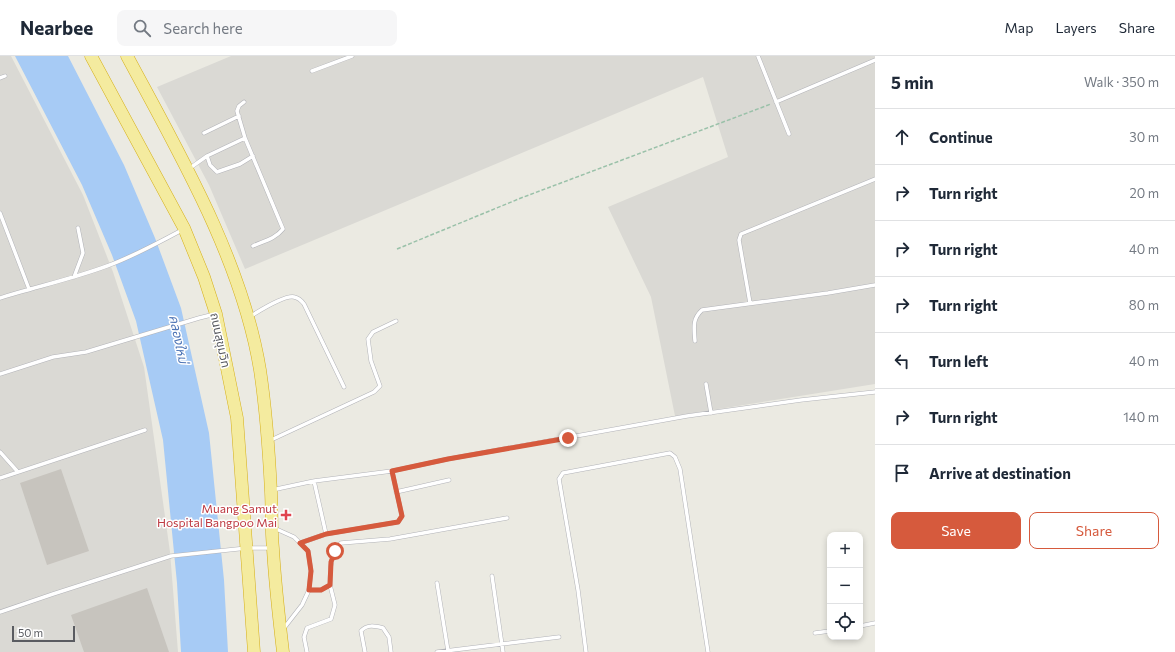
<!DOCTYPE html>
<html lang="en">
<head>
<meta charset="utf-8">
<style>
	:root { --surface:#fff; --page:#f6f6f7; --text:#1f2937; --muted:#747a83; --line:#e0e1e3; --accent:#d65a3d }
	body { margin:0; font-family:Commissioner,"Noto Sans Thai",sans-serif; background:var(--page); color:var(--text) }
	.controls { position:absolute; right:12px; bottom:12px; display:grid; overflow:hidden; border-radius:8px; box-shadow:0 2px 6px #0003 }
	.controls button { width:36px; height:36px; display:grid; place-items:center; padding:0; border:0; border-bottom:1px solid var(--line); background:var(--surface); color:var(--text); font:20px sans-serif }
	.scale { position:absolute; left:12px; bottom:10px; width:63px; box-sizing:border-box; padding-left:4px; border:2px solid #5a5c61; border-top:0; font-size:11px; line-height:14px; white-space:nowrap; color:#5a5c61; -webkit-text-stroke:3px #fff; paint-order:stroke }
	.stop { position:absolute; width:12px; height:12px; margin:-9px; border:3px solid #d65a3d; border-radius:50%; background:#fff }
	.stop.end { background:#d65a3d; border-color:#fff; box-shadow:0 1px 4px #0008 }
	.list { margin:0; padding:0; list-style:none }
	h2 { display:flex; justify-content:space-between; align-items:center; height:52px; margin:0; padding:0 16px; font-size:17px }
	h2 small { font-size:13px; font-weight:400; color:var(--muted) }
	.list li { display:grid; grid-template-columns:26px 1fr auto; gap:12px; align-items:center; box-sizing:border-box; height:56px; padding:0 16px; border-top:1px solid var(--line) }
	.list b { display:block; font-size:15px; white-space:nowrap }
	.list em { font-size:13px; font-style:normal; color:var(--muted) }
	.actions { display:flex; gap:8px; padding:12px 16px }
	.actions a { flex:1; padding:9px 0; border:1px solid var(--accent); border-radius:8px; text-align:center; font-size:14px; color:var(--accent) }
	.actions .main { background:var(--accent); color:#fff }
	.icon { flex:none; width:22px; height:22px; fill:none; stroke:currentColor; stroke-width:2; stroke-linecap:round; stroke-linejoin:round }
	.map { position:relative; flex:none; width:875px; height:596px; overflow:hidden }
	header { display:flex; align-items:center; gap:24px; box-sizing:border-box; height:56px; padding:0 20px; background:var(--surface); border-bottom:1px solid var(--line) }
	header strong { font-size:19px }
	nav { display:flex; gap:22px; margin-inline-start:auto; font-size:14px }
	.search { width:280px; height:36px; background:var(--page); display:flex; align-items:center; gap:10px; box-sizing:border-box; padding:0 14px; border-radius:8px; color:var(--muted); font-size:15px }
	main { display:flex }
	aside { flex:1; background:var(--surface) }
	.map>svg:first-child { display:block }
</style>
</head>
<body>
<header>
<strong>Nearbee</strong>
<div class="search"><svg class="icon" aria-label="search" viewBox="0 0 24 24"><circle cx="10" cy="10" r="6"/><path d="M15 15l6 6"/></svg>Search here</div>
<nav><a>Map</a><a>Layers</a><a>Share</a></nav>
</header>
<main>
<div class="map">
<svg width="875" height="596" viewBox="0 0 875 596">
	<rect width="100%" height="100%" fill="#ebeae2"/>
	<path fill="#dad9d4" d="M0,0h11l72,139 30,77 31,95 26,185 8,100h-178z
		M231,0h644v328l-200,32 -24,-119 -43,-90 120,-50 -25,-80 -458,192 -36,-84 -52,-98z"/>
	<path fill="#a7cbf5" d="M15,0h53l56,109 31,73 26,70 28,125 15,147 4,72h-47l-4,-69 -14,-143 -27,-119 -24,-66 -30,-70z"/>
	<path fill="#c7c4be" d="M61,413l28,82 -42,14 -27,-82z
		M147,532l22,64h-85l-13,-37z"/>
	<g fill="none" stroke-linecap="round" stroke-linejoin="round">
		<g stroke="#b2b3b8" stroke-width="4.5">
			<path id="service" d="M758,0l31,78
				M312,15l40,-15
				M0,22l5,-2
				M776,46l99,-42
				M204,77l35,-17
				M245,82l38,91c-8,10 -19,12 -30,17
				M207,100l3,9 7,7 23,-8 13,-8
				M190,112l17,-12 38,-18 -8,-27 2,-5 5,-4
				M0,157l29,76
				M74,221l9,-24 -5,-25
				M0,242c35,-11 72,-19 107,-32 25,-9 51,-23 75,-36
				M750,247l-11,-63 2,-6 134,-55
				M251,260c8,-5 34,-21 43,-19 5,1 7,3 10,7l40,83
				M695,285c-1,-13 -3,-22 7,-31l126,-17 47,-8
				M0,318l53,-17 33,-5 113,-34 16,-4
				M706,328l5,29
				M271,384l103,-48 6,-6 -9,-25 -3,-22 5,-7 23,-11
				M0,396l18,20
				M0,422l145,-48
				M314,425l12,53
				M272,434l42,-9 78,-10 56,-12 239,-43 114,-16 74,-8
				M396,436l53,-12
				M274,472l20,9 14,14 3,20 -2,19 -7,15 -18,23
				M300,487l26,-9 72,-12 4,-6 -10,-45
				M492,520l11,76
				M437,527l11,68
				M309,534h12l9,-5c0,-17 0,-29 11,-42l49,-4 117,-21
				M0,556l53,-18 118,-38 76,-8h24
				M860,570l15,-3
				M815,577l15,-2
				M307,596l-3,-15 3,-9 24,-9 4,-14 -5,-20
				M365,596l-4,-21c6,-7 14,-5 22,-3l6,9 2,15
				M437,596l122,-15
				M586,596l-8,-62 -19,-111 4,-6 107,-20 5,4 5,12 28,183"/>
		</g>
		<g stroke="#d5af17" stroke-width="13">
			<path id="trunk" d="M91,0l93,172 20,49 12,37 21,104 17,234
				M127,0c52,97 115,204 133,314 6,40 9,82 11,122 1,19 0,38 2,57 2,34 6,69 10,103"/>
		</g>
		<path stroke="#9ac1a9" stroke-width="1.5" stroke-dasharray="4 2" stroke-linecap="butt" d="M397,193l124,-51 250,-94"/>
		<use href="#service" stroke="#fff" stroke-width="3.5"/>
		<use href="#trunk" stroke="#f4eb9f" stroke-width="12"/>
	</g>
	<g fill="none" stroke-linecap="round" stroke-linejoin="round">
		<path stroke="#d65a3d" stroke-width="5" d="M335,495l-4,11 -1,23 -9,5h-12l2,-19 -3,-20 -8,-8 26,-9 72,-12 4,-6 -10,-45 56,-12 120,-21"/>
	</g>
	<path fill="#e0444e" stroke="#fff" stroke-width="1.5" d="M284 453h4v4h4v4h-4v4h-4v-4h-4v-4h4z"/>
	<g text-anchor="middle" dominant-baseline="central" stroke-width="3" stroke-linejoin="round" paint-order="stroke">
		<g font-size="12" fill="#5a5c61" stroke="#fff">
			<text transform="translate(221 284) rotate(78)">ถนนสุขุมวิท</text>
		</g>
		<g font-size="12" fill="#be3a42" stroke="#fff" text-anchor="end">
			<text x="277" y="452">Muang Samut<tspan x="277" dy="14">Hospital Bangpoo Mai</tspan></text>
		</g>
		<g font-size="13" font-style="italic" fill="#4d74b5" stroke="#fff">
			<text transform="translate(179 283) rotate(78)">คลองใหม่</text>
		</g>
	</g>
</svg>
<div class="controls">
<button>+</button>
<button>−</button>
<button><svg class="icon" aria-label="locate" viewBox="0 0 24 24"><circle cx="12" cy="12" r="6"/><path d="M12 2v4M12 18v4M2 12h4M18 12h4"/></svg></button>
</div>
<div class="scale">50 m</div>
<div class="stop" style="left:335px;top:495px"></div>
<div class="stop end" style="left:568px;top:382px"></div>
</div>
<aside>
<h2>5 min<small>Walk · 350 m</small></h2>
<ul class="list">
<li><svg class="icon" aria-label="ahead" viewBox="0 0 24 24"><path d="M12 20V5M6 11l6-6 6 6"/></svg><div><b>Continue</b></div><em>30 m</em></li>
<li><svg class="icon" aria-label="right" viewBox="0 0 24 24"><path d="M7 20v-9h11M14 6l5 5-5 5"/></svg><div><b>Turn right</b></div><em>20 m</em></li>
<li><svg class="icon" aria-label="right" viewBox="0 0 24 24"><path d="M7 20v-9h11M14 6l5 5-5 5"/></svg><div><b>Turn right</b></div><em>40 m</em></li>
<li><svg class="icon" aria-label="right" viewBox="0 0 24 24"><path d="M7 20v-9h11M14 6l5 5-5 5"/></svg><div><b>Turn right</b></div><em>80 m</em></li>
<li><svg class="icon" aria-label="left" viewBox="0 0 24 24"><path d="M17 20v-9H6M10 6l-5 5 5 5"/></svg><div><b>Turn left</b></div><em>40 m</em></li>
<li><svg class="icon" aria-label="right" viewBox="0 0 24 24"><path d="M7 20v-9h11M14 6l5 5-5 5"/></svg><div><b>Turn right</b></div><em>140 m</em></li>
<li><svg class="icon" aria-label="arrive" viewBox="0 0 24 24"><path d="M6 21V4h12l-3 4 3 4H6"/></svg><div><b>Arrive at destination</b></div></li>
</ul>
<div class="actions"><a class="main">Save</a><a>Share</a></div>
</aside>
</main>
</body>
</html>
